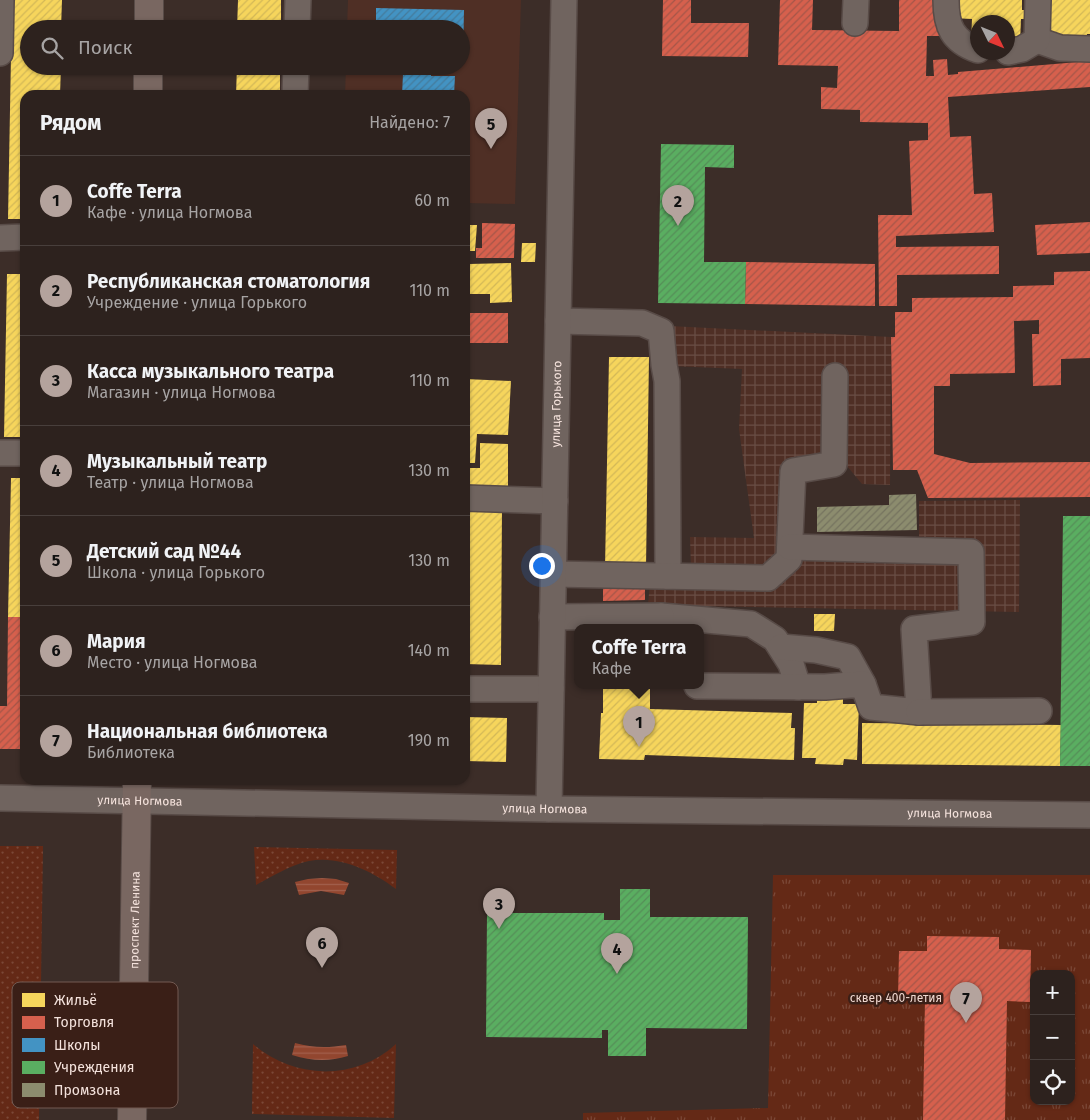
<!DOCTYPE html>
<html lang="ru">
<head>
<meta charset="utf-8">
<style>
	:root { --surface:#2d221e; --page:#352a27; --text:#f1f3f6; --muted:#a7a4a4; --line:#483f3c; --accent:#b4a39d }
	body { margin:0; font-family:"Fira Sans",sans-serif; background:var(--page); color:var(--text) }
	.controls { position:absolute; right:15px; bottom:15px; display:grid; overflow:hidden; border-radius:10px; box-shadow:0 1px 4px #0004 }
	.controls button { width:45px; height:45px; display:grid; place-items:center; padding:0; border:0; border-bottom:1px solid var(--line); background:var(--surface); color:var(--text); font:25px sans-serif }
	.compass { position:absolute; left:970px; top:15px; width:45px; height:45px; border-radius:50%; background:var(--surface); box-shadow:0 1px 4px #0004; rotate:133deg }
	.you { position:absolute; left:541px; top:565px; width:18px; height:18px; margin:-12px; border:4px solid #fff; border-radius:50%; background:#1a73e8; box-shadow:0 0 0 8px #1a73e833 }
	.badge { display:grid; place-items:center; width:32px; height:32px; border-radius:50%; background:var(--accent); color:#111; font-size:16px; font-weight:700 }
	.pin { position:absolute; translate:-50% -41px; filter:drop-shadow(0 1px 2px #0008) }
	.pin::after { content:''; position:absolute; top:26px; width:18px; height:15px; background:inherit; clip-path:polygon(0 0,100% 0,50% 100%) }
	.popup { position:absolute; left:574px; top:624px; width:130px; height:65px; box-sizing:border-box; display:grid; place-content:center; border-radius:10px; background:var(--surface); filter:drop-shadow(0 1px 4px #0005); font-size:16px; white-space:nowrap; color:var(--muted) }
	.popup b { font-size:19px; color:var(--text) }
	.popup::after { content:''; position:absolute; left:50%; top:100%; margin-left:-10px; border:10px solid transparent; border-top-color:var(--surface) }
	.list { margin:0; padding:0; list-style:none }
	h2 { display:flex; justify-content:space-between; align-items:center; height:65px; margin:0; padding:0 20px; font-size:21px }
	h2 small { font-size:16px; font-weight:400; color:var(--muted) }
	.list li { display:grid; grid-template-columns:32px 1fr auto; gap:15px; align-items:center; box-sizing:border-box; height:90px; padding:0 20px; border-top:1px solid var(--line) }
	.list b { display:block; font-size:19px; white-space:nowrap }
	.list p { margin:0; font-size:16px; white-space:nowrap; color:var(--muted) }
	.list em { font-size:16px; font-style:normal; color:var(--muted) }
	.icon { flex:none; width:28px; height:28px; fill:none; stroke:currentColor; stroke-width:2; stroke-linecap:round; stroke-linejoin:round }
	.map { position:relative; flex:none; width:1090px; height:1120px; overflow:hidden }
	.search { position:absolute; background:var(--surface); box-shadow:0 1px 4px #0004; left:20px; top:20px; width:450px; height:55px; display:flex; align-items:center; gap:12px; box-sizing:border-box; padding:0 18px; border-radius:28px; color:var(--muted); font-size:19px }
	.panel { position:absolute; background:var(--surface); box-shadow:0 1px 4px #0004; left:20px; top:90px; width:450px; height:695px; border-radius:15px }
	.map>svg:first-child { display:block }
</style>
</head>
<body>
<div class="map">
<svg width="1090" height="1120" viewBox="0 0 1090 1120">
	<defs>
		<pattern id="industrial-grid" width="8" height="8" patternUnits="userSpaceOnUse" patternTransform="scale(1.25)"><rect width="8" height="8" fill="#4f2f25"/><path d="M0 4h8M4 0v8" fill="none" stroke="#694d44"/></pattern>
		<pattern id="grass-dots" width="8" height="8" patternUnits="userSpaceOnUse" patternTransform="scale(1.25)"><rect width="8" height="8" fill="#642916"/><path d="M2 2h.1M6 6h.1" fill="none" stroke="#7b4837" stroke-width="1.8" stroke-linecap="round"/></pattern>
		<pattern id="park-tufts" width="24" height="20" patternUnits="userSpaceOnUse" patternTransform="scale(1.25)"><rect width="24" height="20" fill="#642916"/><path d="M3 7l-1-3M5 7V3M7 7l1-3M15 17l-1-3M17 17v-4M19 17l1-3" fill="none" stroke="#7b4837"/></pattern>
		<pattern id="water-rules" width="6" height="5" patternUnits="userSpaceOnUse" patternTransform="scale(1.25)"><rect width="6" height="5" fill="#92462f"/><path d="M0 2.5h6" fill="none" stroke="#a2604d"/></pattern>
		<pattern id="homes-hatch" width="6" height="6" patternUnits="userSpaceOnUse" patternTransform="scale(1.25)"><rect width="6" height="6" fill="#f6d55c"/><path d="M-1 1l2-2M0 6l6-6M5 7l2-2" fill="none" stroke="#d3b857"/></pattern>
		<pattern id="shops-hatch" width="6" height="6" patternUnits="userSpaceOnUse" patternTransform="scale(1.25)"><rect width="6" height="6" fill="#d6604d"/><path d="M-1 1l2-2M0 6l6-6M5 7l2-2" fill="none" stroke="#a55649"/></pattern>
		<pattern id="schools-hatch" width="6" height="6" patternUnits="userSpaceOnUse" patternTransform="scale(1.25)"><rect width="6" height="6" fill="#4393c3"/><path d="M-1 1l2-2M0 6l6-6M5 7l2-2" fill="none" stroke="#457b9c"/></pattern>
		<pattern id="public-hatch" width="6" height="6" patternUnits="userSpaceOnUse" patternTransform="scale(1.25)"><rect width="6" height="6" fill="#5aae61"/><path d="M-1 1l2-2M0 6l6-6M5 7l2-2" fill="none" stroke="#558e58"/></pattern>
		<pattern id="industry-hatch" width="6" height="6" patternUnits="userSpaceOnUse" patternTransform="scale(1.25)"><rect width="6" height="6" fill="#8c8c6e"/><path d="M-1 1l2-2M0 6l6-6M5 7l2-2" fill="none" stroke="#75735f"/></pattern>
	</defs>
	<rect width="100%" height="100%" fill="#3c2d28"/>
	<path fill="#4f2f25" d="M348,0h173l-6,204 -50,-1v-108h-120l1,-29h115v-37h-114z"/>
	<path fill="url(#industrial-grid)" d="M669,326l222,11 -1,148 -28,-1 -15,-18 -46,6 -2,70 120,3v-44l101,-1 -1,112 -371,-7 3,-35 40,-2 -1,-31 64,1 -15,-109 3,-60 -72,-3z"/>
	<path fill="url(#grass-dots)" d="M0,846h43l-4,274h-39z
		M254,847l143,3 -1,39c-24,-18 -56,-34 -87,-28 -19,4 -36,15 -53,24z
		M253,1044c41,36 103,37 143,0l-2,74 -142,-4z"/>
	<path fill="url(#park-tufts)" fill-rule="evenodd" d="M773,875h317v245h-507v-7l185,-5zM1034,974h37v127h-37z"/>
	<path fill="url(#water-rules)" d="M322,878l14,1 13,4 -5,12 -23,-4 -22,4 -4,-13 13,-3z
		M295,1043c18,5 33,5 51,2l2,11c-20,6 -36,5 -56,-1z"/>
	<path fill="url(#homes-hatch)" d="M12,0h50l-1,29h-32v37h32l-1,29h-35v124h-17z
		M238,0h43v29h-44z
		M951,0h71v10h4l-1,9h-4l-1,24 -12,-1v-20h-30v19h-7l1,-22 -21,-1z
		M1049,0h41v34h-3l-1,8 -41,-3z
		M237,66h43v29h-44z
		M465,225h12l-2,26h-10z
		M522,243h14l-1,19h-14z
		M511,263l1,39 -22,1v-9h-20l-1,-30z
		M7,274h18v163h-21z
		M609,357h40l-3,211h-41z
		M465,379l46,2 -3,54 -31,-1 -2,29h-10z
		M480,443l28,1v46h-43v-22h15z
		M11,478h14v139h-17z
		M466,507h36l-1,158 -36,-1z
		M814,614h21l-1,17h-20z
		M603,686h47v23l142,4 -1,15h4l-1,32 -149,-5 -1,5 -45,-1 2,-46h2z
		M817,697l26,1v6h16l-2,56 -13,-1 -1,6 -28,-1 1,-6h-14l2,-55h13z
		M465,717l42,1 -1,44 -41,-1z
		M862,723l199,2 -1,41 -198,-2z"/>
	<path fill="url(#shops-hatch)" d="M663,0h28v23h58l-1,34 -86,-1z
		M780,0h33l-1,30 87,1v-31h44l-1,36h-15l-1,40h8l-1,-16 14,-1 1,16 10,-1v-2l132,-11v26l-142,10 2,40 21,-1 3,58 18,-1 2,39 -98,4v11l103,-1v28l-102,1v31h-18l-1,-91h34l-3,-74 19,-1v-17l-68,-1v-12l-39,-1v-22l16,1 1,-22 -60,-1z
		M1090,222v31l-53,2 -2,-30z
		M482,223l33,1 -1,34h-38v-10h6z
		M746,262l129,2v42l-130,-2z
		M1090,271v87l-29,1v26l-28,1 -1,-52h7v-14l-25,1 1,52 -65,1v12h-16v68l36,9 120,-1v35l-162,1 -11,-28h-24l-2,-133h4v-25h17v-14l101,-1v-11l41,-1v-13z
		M465,313h43v30h-43z
		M645,581v19l-42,1v-19z
		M8,617h17v128h-4v4h-21v-43h7z
		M927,936l72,1v12l32,1 -1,52 -23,-1 -2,119h-82l2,-121 -27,-1 1,-47h28z"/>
	<path fill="url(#schools-hatch)" d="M376,8l88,2 -1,48 -2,-1v-28h-85z
		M415,66h16v10h24l-1,19h-52l1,-21h12z"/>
	<path fill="url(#public-hatch)" d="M661,144l73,1v23l-29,-1 -1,95h42l-1,42 -87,-1z
		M1063,516h27v250h-30z
		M620,889h30v28h98l-1,112 -101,-1v28h-38v-26h-6v8l-116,-1 1,-124h117v7h16z"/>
	<path fill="url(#industry-hatch)" d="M916,494l1,36 -100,2v-25l72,-2v-10z"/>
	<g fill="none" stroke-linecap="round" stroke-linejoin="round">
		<g stroke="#584b47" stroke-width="28">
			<g id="minor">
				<path d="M946,0c0,26 6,41 32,50"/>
				<path d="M855,23l1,-23"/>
				<path d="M297,29l1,-29"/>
				<path d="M1037,40l23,8 30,1"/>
				<path d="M1008,52l14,-3 15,-9 1,-40"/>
				<path d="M0,53l1,-53"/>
				<path d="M295,95l1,-29"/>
				<path d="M0,238l25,-1"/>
				<path d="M558,321l84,2 19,8 3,34 3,16 1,195"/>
				<path d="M0,453h25"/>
				<path d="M465,498l90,3"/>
				<path d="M553,574l215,4 21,-19 4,-88 41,-7 1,-88"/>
				<path d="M661,616l90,8 24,15 16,25 7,23"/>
				<path d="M552,617l109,-1v12"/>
				<path d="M781,647l35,3 32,7 15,27"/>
				<path d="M697,686l128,1 38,-3 8,23 48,5 -5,-83 58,-7 -1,-70 -181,-5"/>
				<path d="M465,689h86"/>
				<path d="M919,712l120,-1"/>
				<path id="s1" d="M0,798l549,11 541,6"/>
				<path id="s2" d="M549,809l15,-809"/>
			</g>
		</g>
		<g stroke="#584b47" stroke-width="30">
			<g id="major">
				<path d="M149,29v-29"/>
				<path d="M148,95v-29"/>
				<path id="s3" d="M132,1120l5,-340"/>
			</g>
		</g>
		<use href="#minor" stroke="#70645f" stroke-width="25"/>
		<use href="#major" stroke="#796761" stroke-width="28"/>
	</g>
	<g text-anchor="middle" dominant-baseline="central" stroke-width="5" stroke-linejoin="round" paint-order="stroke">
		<g font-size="12" fill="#f4e2dc" stroke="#3a1f17">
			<text stroke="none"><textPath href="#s2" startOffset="405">улица Горького</textPath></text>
			<text stroke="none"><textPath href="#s1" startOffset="140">улица Ногмова</textPath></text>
			<text stroke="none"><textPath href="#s1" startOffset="545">улица Ногмова</textPath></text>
			<text stroke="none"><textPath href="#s1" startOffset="950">улица Ногмова</textPath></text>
			<text stroke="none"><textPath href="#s3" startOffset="200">проспект Ленина</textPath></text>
		</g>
		<g font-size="12" fill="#f0d8d0" stroke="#3a1f17">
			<text x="896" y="998">сквер 400-летия</text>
		</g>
	</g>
	<rect x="12" y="982" width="166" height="126" rx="8" fill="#3a1f17" stroke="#725a52" stroke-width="1"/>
	<rect x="22" y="993" width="23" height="14" fill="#f6d55c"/>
	<rect x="22" y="1016" width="23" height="13" fill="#d6604d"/>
	<rect x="22" y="1038" width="23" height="14" fill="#4393c3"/>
	<rect x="22" y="1061" width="23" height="13" fill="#5aae61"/>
	<rect x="22" y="1083" width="23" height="14" fill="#8c8c6e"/>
	<g font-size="14" fill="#f4e2dc">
		<text x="54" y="1005">Жильё</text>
		<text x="54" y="1027">Торговля</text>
		<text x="54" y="1050">Школы</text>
		<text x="54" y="1072">Учреждения</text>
		<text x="54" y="1095">Промзона</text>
	</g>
</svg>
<div class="controls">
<button>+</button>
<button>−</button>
<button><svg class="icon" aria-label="locate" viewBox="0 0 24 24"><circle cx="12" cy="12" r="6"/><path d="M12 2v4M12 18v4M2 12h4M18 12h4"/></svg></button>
</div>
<svg class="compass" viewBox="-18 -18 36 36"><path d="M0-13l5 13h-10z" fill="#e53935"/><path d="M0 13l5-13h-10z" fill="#a7a4a4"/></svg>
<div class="you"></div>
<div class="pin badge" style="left:639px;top:747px">1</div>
<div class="popup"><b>Coffe Terra</b>Кафе</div>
<div class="pin badge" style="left:678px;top:226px">2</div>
<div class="pin badge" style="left:499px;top:929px">3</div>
<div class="pin badge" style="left:617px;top:974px">4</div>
<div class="pin badge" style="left:491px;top:149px">5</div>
<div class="pin badge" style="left:322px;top:968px">6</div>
<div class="pin badge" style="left:966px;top:1023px">7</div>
<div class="search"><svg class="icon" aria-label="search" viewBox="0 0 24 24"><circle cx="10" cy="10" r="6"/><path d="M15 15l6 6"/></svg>Поиск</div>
<section class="panel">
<h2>Рядом<small>Найдено: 7</small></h2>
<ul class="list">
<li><span class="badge">1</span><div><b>Coffe Terra</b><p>Кафе · улица Ногмова</p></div><em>60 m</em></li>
<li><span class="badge">2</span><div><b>Республиканская стоматология</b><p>Учреждение · улица Горького</p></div><em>110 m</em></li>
<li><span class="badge">3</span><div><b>Касса музыкального театра</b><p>Магазин · улица Ногмова</p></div><em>110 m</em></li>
<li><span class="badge">4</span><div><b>Музыкальный театр</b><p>Театр · улица Ногмова</p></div><em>130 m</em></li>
<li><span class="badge">5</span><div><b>Детский сад №44</b><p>Школа · улица Горького</p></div><em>130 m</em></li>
<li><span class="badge">6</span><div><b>Мария</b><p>Место · улица Ногмова</p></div><em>140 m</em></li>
<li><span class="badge">7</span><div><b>Национальная библиотека</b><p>Библиотека</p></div><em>190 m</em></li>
</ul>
</section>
</div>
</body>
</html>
